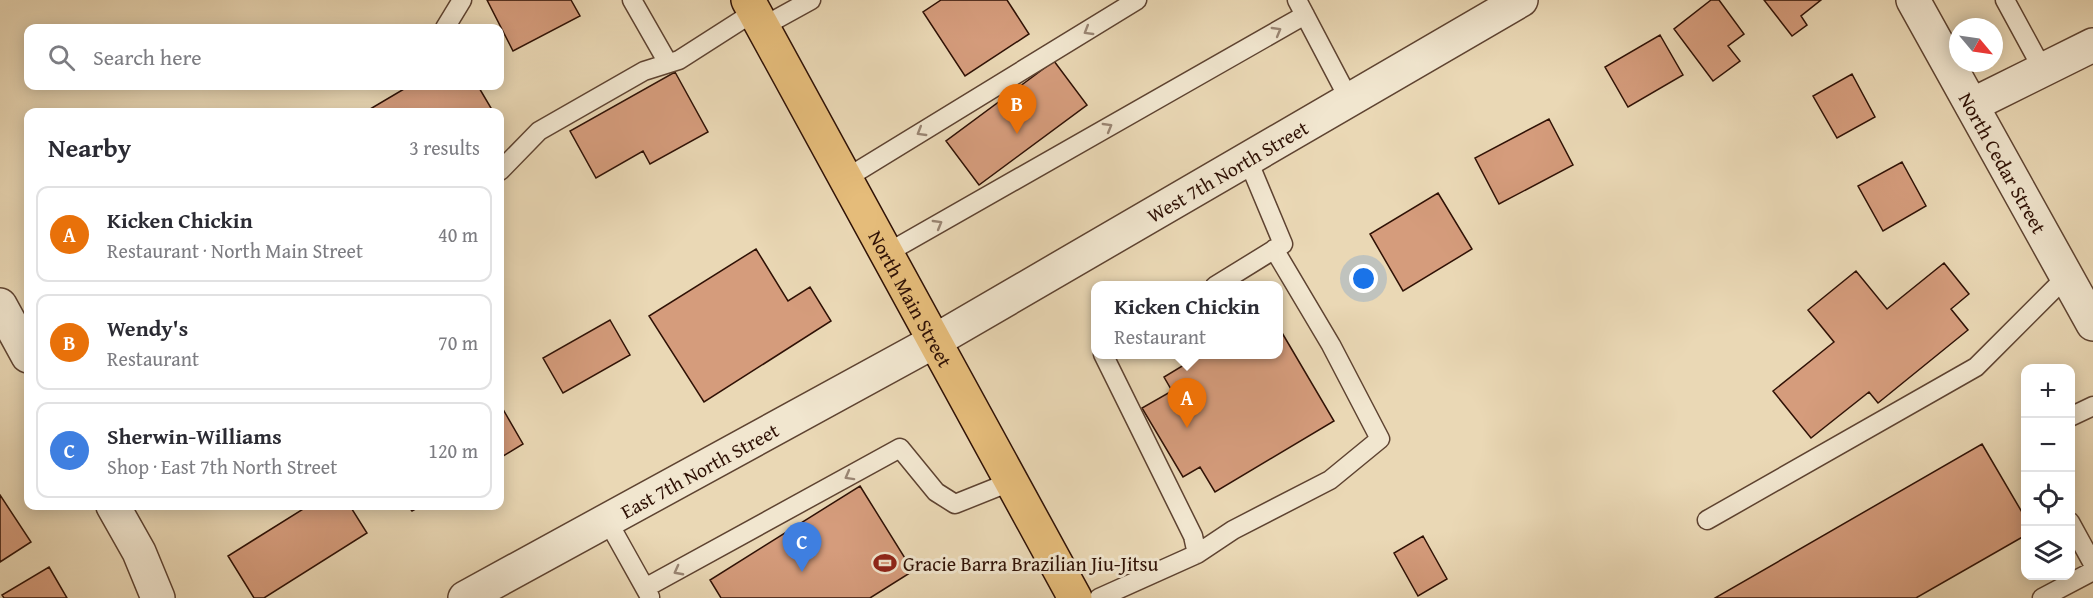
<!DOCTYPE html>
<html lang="en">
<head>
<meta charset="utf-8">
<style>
	:root { --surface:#fff; --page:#f2f2f3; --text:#2b2b33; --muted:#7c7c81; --line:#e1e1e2; --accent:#8f2418 }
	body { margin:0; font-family:"Gentium Book Plus",serif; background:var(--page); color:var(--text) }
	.controls { position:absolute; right:18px; bottom:18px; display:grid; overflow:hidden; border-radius:12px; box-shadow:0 3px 15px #0003 }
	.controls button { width:54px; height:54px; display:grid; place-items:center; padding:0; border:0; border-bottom:2px solid var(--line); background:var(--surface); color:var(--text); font:30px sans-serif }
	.compass { position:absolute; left:1949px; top:18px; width:54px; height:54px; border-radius:50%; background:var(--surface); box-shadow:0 3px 15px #0003; rotate:119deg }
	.you { position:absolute; left:1364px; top:279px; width:21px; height:21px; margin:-15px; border:4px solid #fff; border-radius:50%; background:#1a73e8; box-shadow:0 0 0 9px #1a73e833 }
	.badge { display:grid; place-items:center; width:39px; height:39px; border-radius:50%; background:var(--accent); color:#fff; font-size:20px; font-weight:700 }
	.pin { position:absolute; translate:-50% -50px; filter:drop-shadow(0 2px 3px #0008) }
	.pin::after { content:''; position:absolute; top:32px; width:21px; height:18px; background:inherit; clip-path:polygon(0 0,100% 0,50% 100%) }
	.popup { position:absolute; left:1091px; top:281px; width:192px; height:78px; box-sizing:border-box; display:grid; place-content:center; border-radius:12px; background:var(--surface); filter:drop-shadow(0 2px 4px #0005); font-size:20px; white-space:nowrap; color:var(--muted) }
	.popup b { font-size:22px; color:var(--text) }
	.popup::after { content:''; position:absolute; left:50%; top:100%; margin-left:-12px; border:12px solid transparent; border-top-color:var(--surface) }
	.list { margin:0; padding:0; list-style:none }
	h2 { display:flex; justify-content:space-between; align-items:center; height:78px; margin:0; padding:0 24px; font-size:26px }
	h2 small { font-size:20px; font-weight:400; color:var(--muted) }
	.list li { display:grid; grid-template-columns:39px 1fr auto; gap:18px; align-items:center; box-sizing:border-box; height:96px; margin:0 12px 12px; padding:0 12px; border:2px solid var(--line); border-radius:12px }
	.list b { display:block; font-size:22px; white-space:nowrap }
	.list p { margin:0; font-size:20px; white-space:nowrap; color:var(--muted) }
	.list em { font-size:20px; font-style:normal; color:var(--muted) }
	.icon { flex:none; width:33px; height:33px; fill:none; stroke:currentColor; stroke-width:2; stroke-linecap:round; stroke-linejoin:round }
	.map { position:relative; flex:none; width:2093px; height:598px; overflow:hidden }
	.search { position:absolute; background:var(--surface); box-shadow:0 3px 15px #0003; left:24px; top:24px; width:480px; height:66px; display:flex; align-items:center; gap:15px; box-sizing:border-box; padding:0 21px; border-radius:12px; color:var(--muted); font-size:22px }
	.panel { position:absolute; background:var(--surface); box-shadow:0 3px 15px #0003; left:24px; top:108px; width:480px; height:402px; border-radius:12px }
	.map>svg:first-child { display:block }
</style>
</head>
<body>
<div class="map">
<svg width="2093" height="598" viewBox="0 0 2093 598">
	<rect width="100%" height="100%" fill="#ead8b5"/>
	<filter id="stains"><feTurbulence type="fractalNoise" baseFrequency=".00333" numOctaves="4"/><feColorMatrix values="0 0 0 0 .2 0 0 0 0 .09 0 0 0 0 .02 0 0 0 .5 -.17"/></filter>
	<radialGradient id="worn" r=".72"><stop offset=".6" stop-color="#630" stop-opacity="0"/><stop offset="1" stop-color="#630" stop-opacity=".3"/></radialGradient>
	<path fill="#d59c7c" stroke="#2f1105" stroke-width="1.5" d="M487,0h84l9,16 -67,35z
		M941,0h66l22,34 -64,42 -42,-64z
		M1711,0h8l25,34 -16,12 12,15 -27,20 -39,-52z
		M1764,0h57l-20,16 6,9 -15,11z
		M1660,35l23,40 -55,32 -23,-40z
		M1054,61l33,44 -108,80 -33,-44z
		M675,72l33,60 -58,32 -7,-13 -47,27 -26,-47z
		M1852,74l23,43 -38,21 -24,-42z
		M409,86h69l13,22 -7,4h-119z
		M1549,119l24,46 -74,39 -24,-46z
		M1902,162l24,44 -43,25 -25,-45z
		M1438,193l34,56 -69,42 -33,-57z
		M756,249l32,52 22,-14 21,34 -127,81 -55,-86z
		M1944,263l25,31 -18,15 17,21 -90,73 -9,-11 -58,46 -38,-47 61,-49 -26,-32 48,-39 31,38z
		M610,320l20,35 -67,38 -20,-35z
		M1278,326l56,95 -119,71 -15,-25 -17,10 -41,-69 30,-17 -8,-14 38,-23h76z
		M500,404l23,40 -23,14z
		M1982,444l44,75v16l-110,63h-201z
		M860,486l53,85 -43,27h-149l-11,-18z
		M0,495l31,47 -31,20z
		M308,506h42l17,27 -103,65h-10l-26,-42z
		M408,506h13l-9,5z
		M1423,536l24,43 -29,17 -24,-43z
		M49,567l18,31h-63l-2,-3z"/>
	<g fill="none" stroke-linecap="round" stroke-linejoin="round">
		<g stroke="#5e4331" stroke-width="21">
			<path id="service" d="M632,0l36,63
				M1297,0l53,101
				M2005,0l38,70
				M762,27l49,-27
				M445,28l17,-28
				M500,171l39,-40 105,-60 35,-11 75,-48
				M845,179l292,-179
				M887,253l418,-238
				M1215,286l68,-42 -36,-86
				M2070,417l23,-11
				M607,520l43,77
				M1707,520l269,-153 90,-90
				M2070,522l23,42
				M1197,554l36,-24 97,-50 50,-41 -49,-94 -57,-96
				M645,588l255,-140 36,44 19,12 55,-22
				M1099,598l98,-44 -4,-18 -90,-182
				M2042,598l51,-27"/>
		</g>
		<g stroke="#5e4331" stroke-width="36">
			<g id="minor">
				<path d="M1972,105l121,-60"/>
				<path d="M0,305l28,51"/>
				<path d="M113,506l26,46 19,46"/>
				<path id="s1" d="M465,598l468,-256 588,-342"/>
			</g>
		</g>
		<g stroke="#5e4331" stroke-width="36">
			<g id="tertiary">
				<path id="s2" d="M1913,0l180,324"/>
			</g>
		</g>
		<g stroke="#2f1105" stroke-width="36">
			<g id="primary">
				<path id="s3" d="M748,0l327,598"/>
			</g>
		</g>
		<use href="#service" stroke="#f1e6cf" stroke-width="18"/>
		<use href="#minor" stroke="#f1e6cf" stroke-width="33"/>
		<use href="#tertiary" stroke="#f1e6cf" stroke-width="33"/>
		<use href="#primary" stroke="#e5bc7a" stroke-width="33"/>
	</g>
	<defs><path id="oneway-chevron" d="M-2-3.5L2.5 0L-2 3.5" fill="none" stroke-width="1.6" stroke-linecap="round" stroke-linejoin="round" transform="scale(1.5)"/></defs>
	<g stroke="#9a8674">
		<use href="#oneway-chevron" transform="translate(1088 31) rotate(149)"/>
		<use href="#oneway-chevron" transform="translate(1277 31) rotate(-30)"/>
		<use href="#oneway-chevron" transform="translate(1108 127) rotate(-30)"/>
		<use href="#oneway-chevron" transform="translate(921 132) rotate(149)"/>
		<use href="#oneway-chevron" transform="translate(938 224) rotate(-30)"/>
		<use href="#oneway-chevron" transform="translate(849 476) rotate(151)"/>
		<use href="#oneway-chevron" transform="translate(678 571) rotate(152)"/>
	</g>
	<defs>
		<g id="stadium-bare" transform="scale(1.8)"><path d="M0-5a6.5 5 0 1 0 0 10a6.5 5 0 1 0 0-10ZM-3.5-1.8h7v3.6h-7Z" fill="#8f2418" stroke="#f1e6cf" stroke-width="2.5" paint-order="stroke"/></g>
	</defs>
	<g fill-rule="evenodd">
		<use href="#stadium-bare" x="885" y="563"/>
	</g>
	<g text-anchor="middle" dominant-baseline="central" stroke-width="6" stroke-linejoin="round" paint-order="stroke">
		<g font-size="20" fill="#2f1105" stroke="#f1e6cf">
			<text stroke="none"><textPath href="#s2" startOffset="186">North Cedar Street</textPath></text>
			<text stroke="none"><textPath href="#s1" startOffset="874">West 7th North Street</textPath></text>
			<text stroke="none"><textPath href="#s3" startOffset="340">North Main Street</textPath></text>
			<text stroke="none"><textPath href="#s1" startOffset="267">East 7th North Street</textPath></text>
		</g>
		<g font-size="20" fill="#2f1105" stroke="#f1e6cf" text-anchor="start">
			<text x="903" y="563">Gracie Barra Brazilian Jiu-Jitsu</text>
		</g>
	</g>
	<rect width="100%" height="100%" filter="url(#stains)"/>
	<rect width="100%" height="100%" fill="url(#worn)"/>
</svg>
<div class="controls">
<button>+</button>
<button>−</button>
<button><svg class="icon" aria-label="locate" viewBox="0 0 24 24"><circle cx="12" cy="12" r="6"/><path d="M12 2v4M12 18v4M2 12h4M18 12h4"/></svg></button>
<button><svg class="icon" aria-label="layers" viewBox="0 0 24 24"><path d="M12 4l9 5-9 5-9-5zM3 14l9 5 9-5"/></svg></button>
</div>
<svg class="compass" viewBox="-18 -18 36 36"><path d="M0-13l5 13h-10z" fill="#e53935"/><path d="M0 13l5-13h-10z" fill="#7c7c81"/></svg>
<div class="you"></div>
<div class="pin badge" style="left:1187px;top:428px;background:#e8710a">A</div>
<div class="popup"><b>Kicken Chickin</b>Restaurant</div>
<div class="pin badge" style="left:1017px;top:134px;background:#e8710a">B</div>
<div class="pin badge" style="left:802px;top:572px;background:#3f7fe0">C</div>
<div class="search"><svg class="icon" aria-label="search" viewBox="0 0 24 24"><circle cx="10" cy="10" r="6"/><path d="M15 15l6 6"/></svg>Search here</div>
<section class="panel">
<h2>Nearby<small>3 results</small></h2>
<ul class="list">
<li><span class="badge" style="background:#e8710a">A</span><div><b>Kicken Chickin</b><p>Restaurant · North Main Street</p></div><em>40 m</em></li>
<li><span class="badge" style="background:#e8710a">B</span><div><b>Wendy's</b><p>Restaurant</p></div><em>70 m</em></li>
<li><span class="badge" style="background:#3f7fe0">C</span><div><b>Sherwin-Williams</b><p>Shop · East 7th North Street</p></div><em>120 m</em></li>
</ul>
</section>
</div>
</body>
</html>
